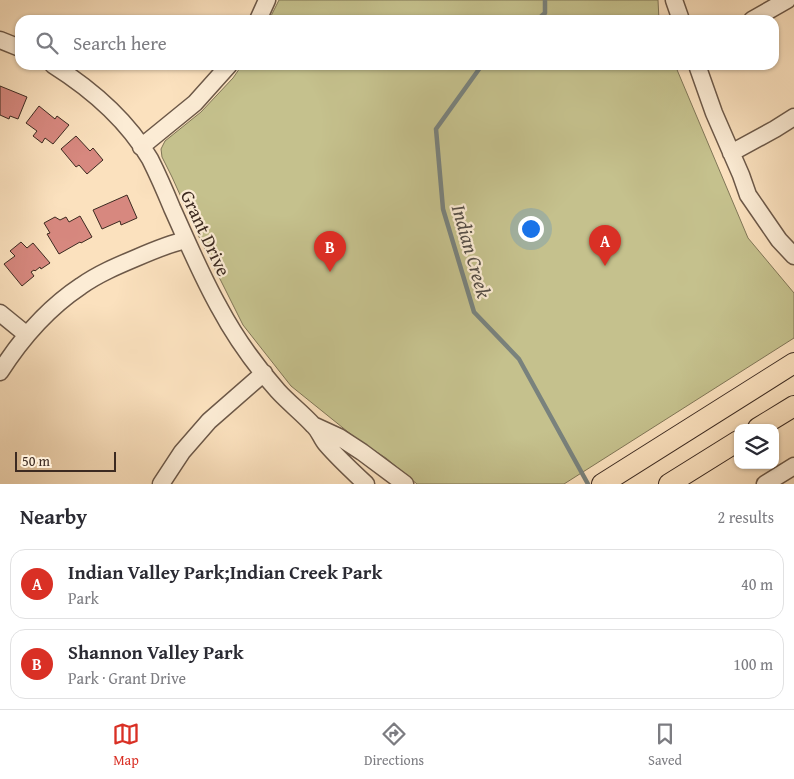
<!DOCTYPE html>
<html lang="en">
<head>
<meta charset="utf-8">
<style>
	:root { --surface:#fff; --page:#f7f7f7; --text:#2b2b33; --muted:#7c7c81; --line:#e1e1e2; --accent:#d93025 }
	body { margin:0; font-family:"Gentium Book Plus",serif; background:var(--page); color:var(--text) }
	.controls { position:absolute; right:15px; bottom:15px; display:grid; overflow:hidden; border-radius:10px; box-shadow:0 1px 4px #0004 }
	.controls button { width:45px; height:45px; display:grid; place-items:center; padding:0; border:0; border-bottom:1px solid var(--line); background:var(--surface); color:var(--text); font:25px sans-serif }
	.scale { position:absolute; left:15px; bottom:12px; width:101px; box-sizing:border-box; padding-left:5px; border:2px solid #3c2a21; border-top:0; font-size:14px; line-height:18px; white-space:nowrap; color:#3c2a21; -webkit-text-stroke:4px #fcecd5; paint-order:stroke }
	.you { position:absolute; left:530px; top:228px; width:18px; height:18px; margin:-12px; border:4px solid #fff; border-radius:50%; background:#1a73e8; box-shadow:0 0 0 8px #1a73e833 }
	.badge { display:grid; place-items:center; width:32px; height:32px; border-radius:50%; background:var(--accent); color:#fff; font-size:16px; font-weight:700 }
	.pin { position:absolute; translate:-50% -41px; filter:drop-shadow(0 1px 2px #0008) }
	.pin::after { content:''; position:absolute; top:26px; width:18px; height:15px; background:inherit; clip-path:polygon(0 0,100% 0,50% 100%) }
	.list { margin:0; padding:0; list-style:none }
	h2 { display:flex; justify-content:space-between; align-items:center; height:65px; margin:0; padding:0 20px; font-size:21px }
	h2 small { font-size:16px; font-weight:400; color:var(--muted) }
	.list li { display:grid; grid-template-columns:32px 1fr auto; gap:15px; align-items:center; box-sizing:border-box; height:70px; margin:0 10px 10px; padding:0 10px; border:1px solid var(--line); border-radius:15px }
	.list b { display:block; font-size:19px; white-space:nowrap }
	.list p { margin:0; font-size:16px; white-space:nowrap; color:var(--muted) }
	.list em { font-size:16px; font-style:normal; color:var(--muted) }
	.icon { flex:none; width:28px; height:28px; fill:none; stroke:currentColor; stroke-width:2; stroke-linecap:round; stroke-linejoin:round }
	.map { position:relative; flex:none; width:794px; height:484px; overflow:hidden }
	.search { position:absolute; background:var(--surface); box-shadow:0 1px 4px #0004; left:15px; right:15px; top:15px; height:55px; display:flex; align-items:center; gap:12px; box-sizing:border-box; padding:0 18px; border-radius:15px; color:var(--muted); font-size:19px }
	.sheet { height:225px; background:var(--surface) }
	nav { display:flex; justify-content:space-around; align-items:center; box-sizing:border-box; height:70px; border-top:1px solid var(--line); background:var(--surface); font-size:14px; color:var(--muted) }
	nav a { display:grid; justify-items:center; gap:2px }
	nav .on { color:var(--accent) }
	.map>svg:first-child { display:block }
</style>
</head>
<body>
<div class="map">
<svg width="794" height="484" viewBox="0 0 794 484">
	<rect width="100%" height="100%" fill="#fbe1be"/>
	<filter id="stains"><feTurbulence type="fractalNoise" baseFrequency=".004" numOctaves="4"/><feColorMatrix values="0 0 0 0 .2 0 0 0 0 .09 0 0 0 0 .02 0 0 0 .5 -.17"/></filter>
	<radialGradient id="worn" r=".72"><stop offset=".6" stop-color="#630" stop-opacity="0"/><stop offset="1" stop-color="#630" stop-opacity=".3"/></radialGradient>
	<path fill="#c5c18d" stroke="#807657" d="M279,0h379l1,20h-390z
		M242,65h433l73,173 46,55v45l-230,146h-147l-31,-26 -28,-18 -67,-54 -48,-61 -43,-86 -28,-62 -10,-20 -1,-8 4,-8 36,-29 32,-34z"/>
	<g fill="none" stroke-linecap="round" stroke-linejoin="round">
		<path stroke="#79827d" stroke-width="4.5" d="M537,20l8,-7v-13
			M482,65l-46,64 7,80 31,103 45,47 69,125"/>
	</g>
	<path fill="#d7887f" stroke="#3c2a21" d="M0,86l27,11 -9,22 -8,-3 -1,3 -9,-4z
		M39,106l16,13 2,-3 12,9 -16,19 -8,-6 -3,5 -9,-7 4,-5 -11,-8z
		M76,136l14,15 3,-3 10,12 -16,14 -8,-9 -3,2 -15,-18z
		M127,195l10,23 -16,7 -1,-4 -18,8 -9,-19z
		M80,216l12,21 -11,6 -1,-1 -21,12 -12,-20 3,-1 -6,-10 11,-6 5,3 6,-3 3,5z
		M21,242l6,6 6,-5 17,20 -9,6 -1,-2 -5,4 -1,-1 -3,2 3,4 -12,10 -18,-22 11,-8 -5,-5z"/>
	<g fill="none" stroke-linecap="round" stroke-linejoin="round">
		<g stroke="#6c5848" stroke-width="19">
			<path id="minor" d="M674,0l7,20
				M258,20l9,-20
				M752,20l35,-20
				M0,40l20,8
				M53,65c38,24 74,55 97,94 8,16 15,32 22,49 15,33 29,67 47,99 16,30 36,58 59,84 11,12 24,22 35,34 6,5 8,13 13,19 12,14 26,27 40,40
				M697,65l17,48 27,62 7,20 31,45 15,16
				M141,147l54,-44 34,-38
				M731,153l44,-24 19,-12
				M0,313l27,22
				M0,372c21,-33 48,-64 81,-86 17,-12 36,-20 55,-28 16,-7 32,-14 50,-18
				M315,426l24,11 23,15 43,32
				M161,484l21,-32 27,-31 55,-48
				M765,484l29,-18"/>
		</g>
		<g stroke="#3c2a21" stroke-width="22">
			<path id="major" d="M758,428l36,-22
				M602,484l192,-121
				M669,484l69,-43"/>
		</g>
		<use href="#minor" stroke="#fcecd5" stroke-width="16"/>
		<use href="#major" stroke="#fbe1be" stroke-width="20"/>
	</g>
	<g text-anchor="middle" dominant-baseline="central" stroke-width="4.5" stroke-linejoin="round" paint-order="stroke">
		<g font-size="19" fill="#3c2a21" stroke="#fcecd5">
			<text transform="translate(206 233) rotate(65)">Grant Drive</text>
		</g>
		<g font-size="20" font-style="italic" fill="#554e47" stroke="#fcecd5">
			<text transform="translate(472 251) rotate(74)">Indian Creek</text>
		</g>
	</g>
	<rect width="100%" height="100%" filter="url(#stains)"/>
	<rect width="100%" height="100%" fill="url(#worn)"/>
</svg>
<div class="controls">
<button><svg class="icon" aria-label="layers" viewBox="0 0 24 24"><path d="M12 4l9 5-9 5-9-5zM3 14l9 5 9-5"/></svg></button>
</div>
<div class="scale">50 m</div>
<div class="you"></div>
<div class="pin badge" style="left:605px;top:266px">A</div>
<div class="pin badge" style="left:330px;top:272px">B</div>
<div class="search"><svg class="icon" aria-label="search" viewBox="0 0 24 24"><circle cx="10" cy="10" r="6"/><path d="M15 15l6 6"/></svg>Search here</div>
</div>
<section class="sheet">
<h2>Nearby<small>2 results</small></h2>
<ul class="list">
<li><span class="badge">A</span><div><b>Indian Valley Park;Indian Creek Park</b><p>Park</p></div><em>40 m</em></li>
<li><span class="badge">B</span><div><b>Shannon Valley Park</b><p>Park · Grant Drive</p></div><em>100 m</em></li>
</ul>
</section>
<nav>
<a class="on"><svg class="icon" aria-label="map" viewBox="0 0 24 24"><path d="M3 6l6-2 6 2 6-2v14l-6 2-6-2-6 2zM9 4v14M15 6v14"/></svg>Map</a>
<a><svg class="icon" aria-label="directions" viewBox="0 0 24 24"><path d="M12 3l9 9-9 9-9-9zM9 14v-3h6M13 9l2 2-2 2"/></svg>Directions</a>
<a><svg class="icon" aria-label="saved" viewBox="0 0 24 24"><path d="M7 4h10v16l-5-4-5 4z"/></svg>Saved</a>
</nav>
</body>
</html>
